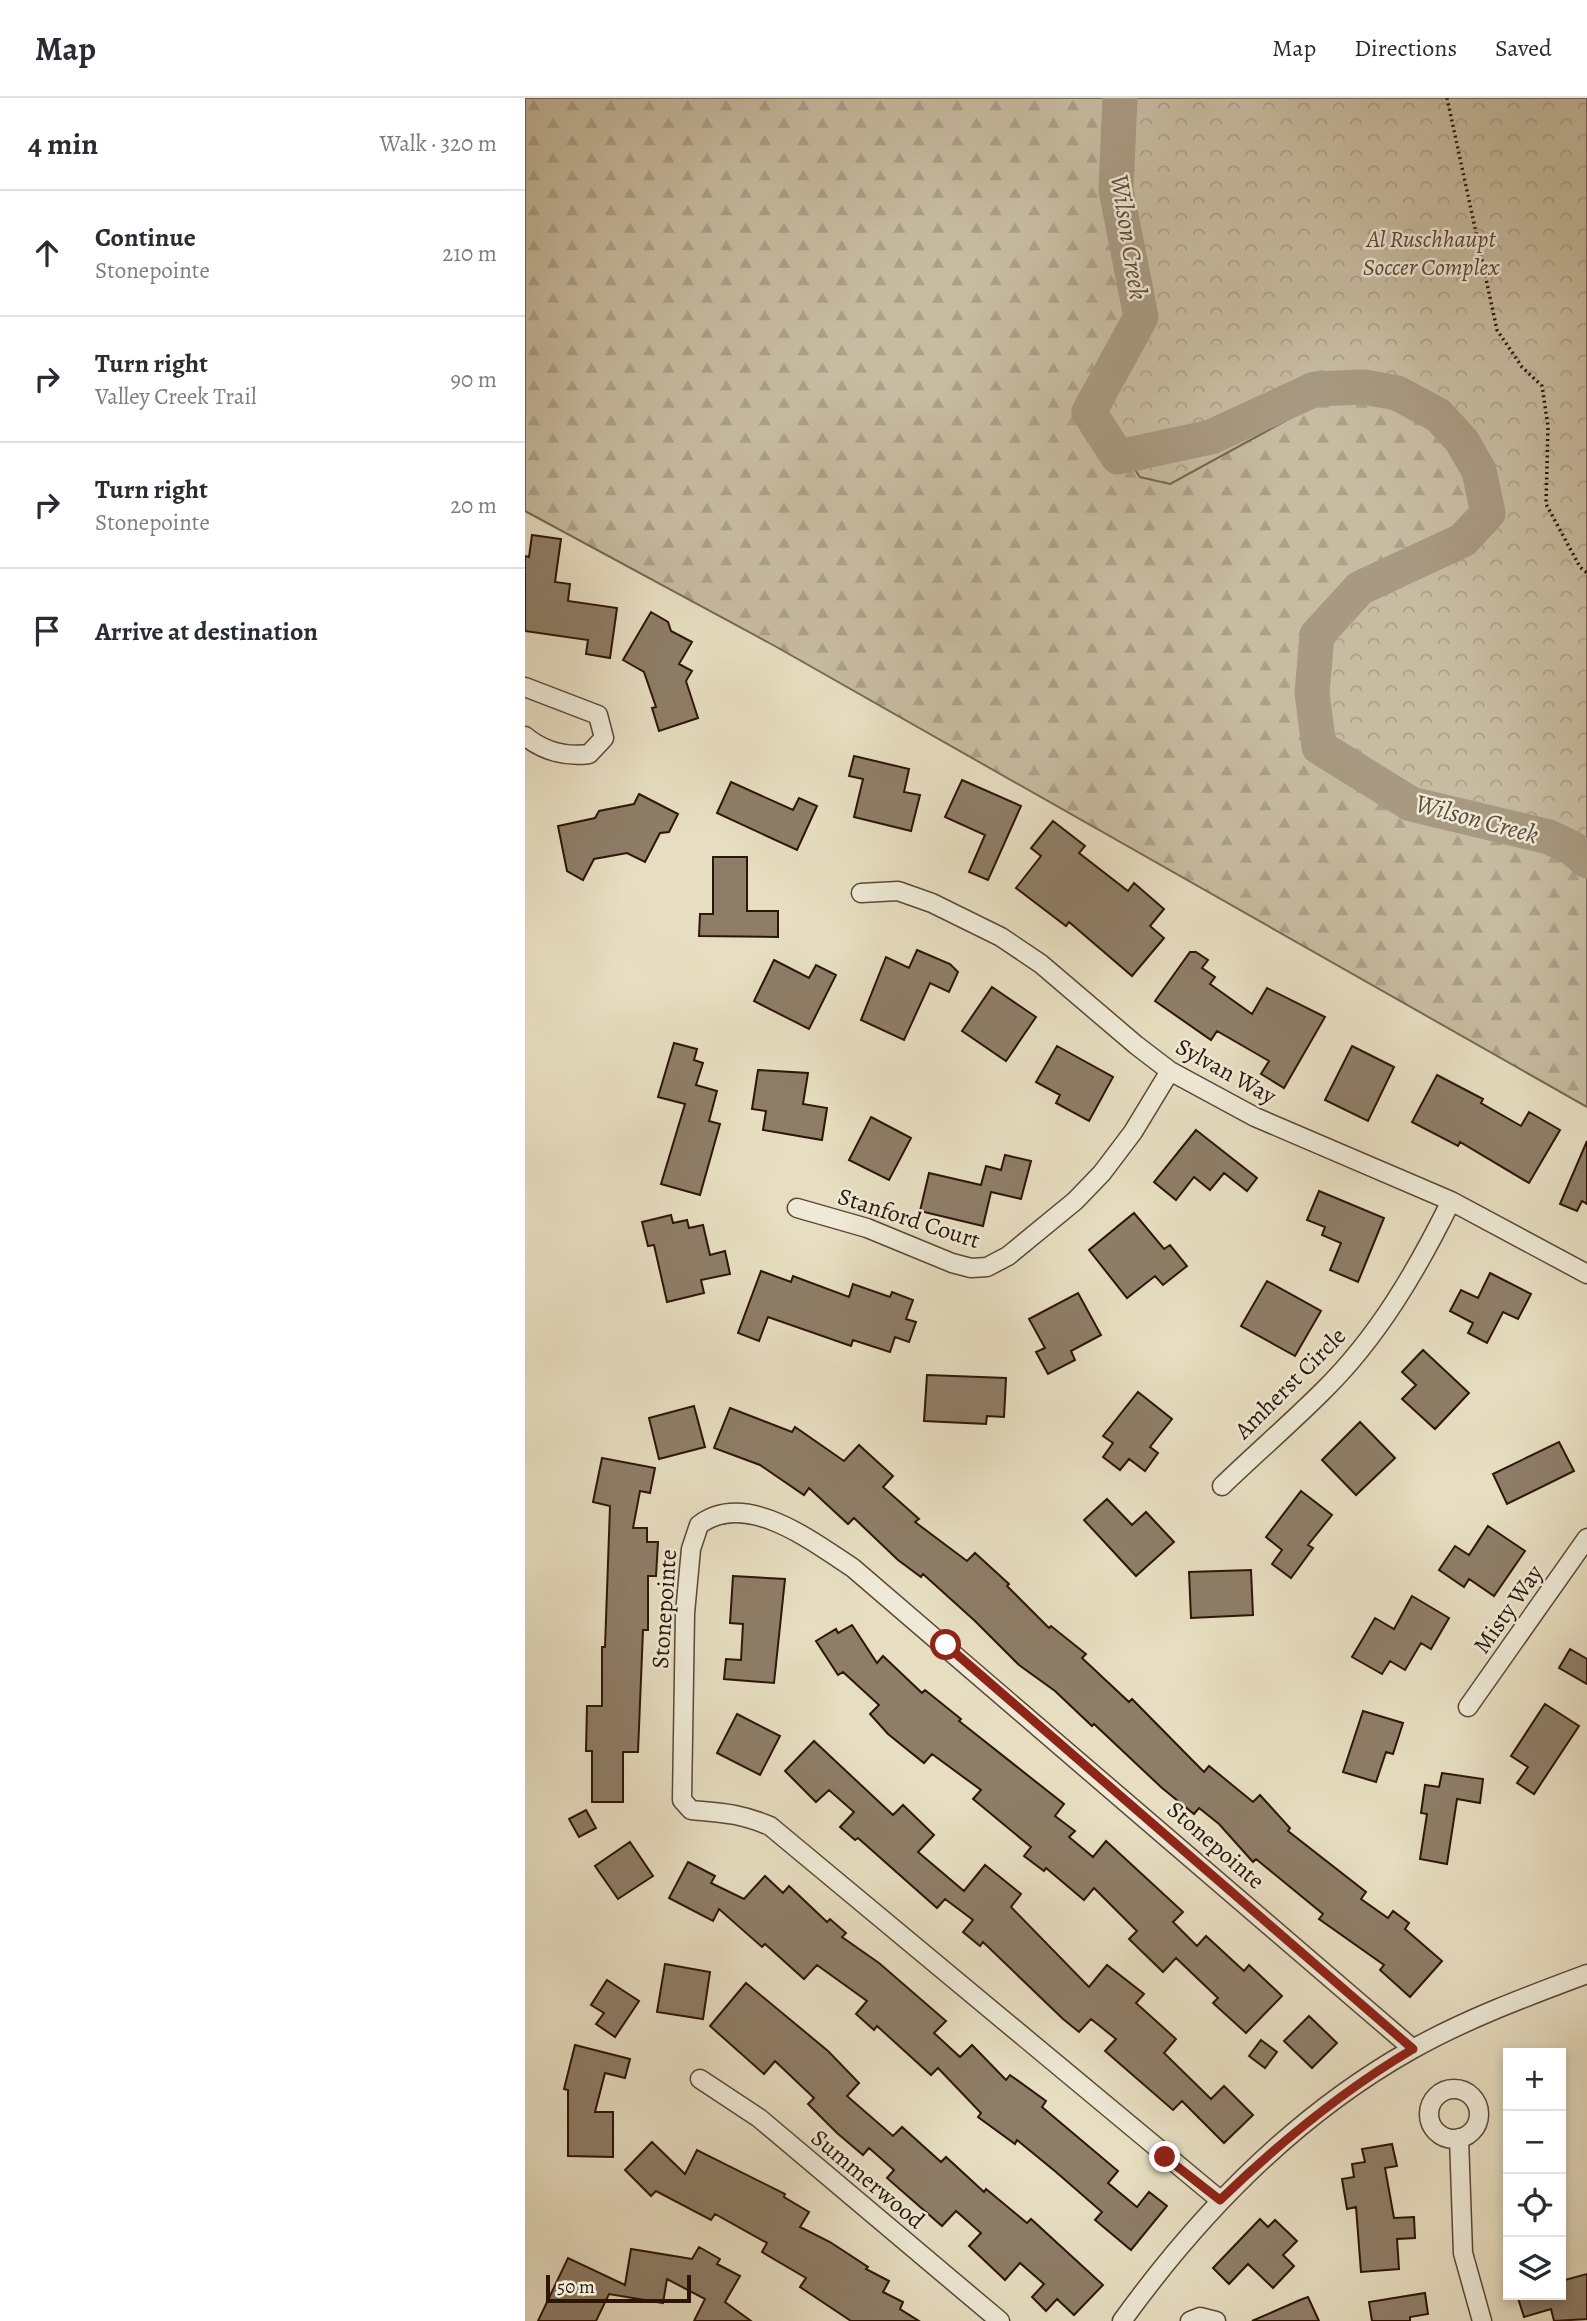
<!DOCTYPE html>
<html lang="en">
<head>
<meta charset="utf-8">
<style>
	:root { --surface:#fff; --page:#f7f7f7; --text:#2b2b33; --muted:#7c7c81; --line:#e1e1e2 }
	body { margin:0; font-family:Alegreya,serif; background:var(--page); color:var(--text) }
	.controls { position:absolute; right:21px; bottom:21px; display:grid; overflow:hidden; border-radius:0px; box-shadow:0 4px 10px #0003 }
	.controls button { width:63px; height:63px; display:grid; place-items:center; padding:0; border:0; border-bottom:2px solid var(--line); background:var(--surface); color:var(--text); font:35px sans-serif }
	.scale { position:absolute; left:21px; bottom:18px; width:145px; box-sizing:border-box; padding-left:7px; border:4px solid #2d1507; border-top:0; font-size:19px; line-height:24px; white-space:nowrap; color:#2d1507; -webkit-text-stroke:5px #efead7; paint-order:stroke }
	.stop { position:absolute; width:21px; height:21px; margin:-16px; border:5px solid #8f2418; border-radius:50%; background:#fff }
	.stop.end { background:#8f2418; border-color:#fff; box-shadow:0 2px 7px #0008 }
	.list { margin:0; padding:0; list-style:none }
	h2 { display:flex; justify-content:space-between; align-items:center; height:91px; margin:0; padding:0 28px; font-size:30px }
	h2 small { font-size:23px; font-weight:400; color:var(--muted) }
	.list li { display:grid; grid-template-columns:46px 1fr auto; gap:21px; align-items:center; box-sizing:border-box; height:126px; padding:0 28px; border-top:2px solid var(--line) }
	.list b { display:block; font-size:26px; white-space:nowrap }
	.list p { margin:0; font-size:23px; white-space:nowrap; color:var(--muted) }
	.list em { font-size:23px; font-style:normal; color:var(--muted) }
	.icon { flex:none; width:38px; height:38px; fill:none; stroke:currentColor; stroke-width:2; stroke-linecap:round; stroke-linejoin:round }
	.map { position:relative; flex:none; width:1062px; height:2223px; overflow:hidden }
	header { display:flex; align-items:center; gap:42px; box-sizing:border-box; height:98px; padding:0 35px; background:var(--surface); border-bottom:2px solid var(--line) }
	header strong { font-size:33px }
	nav { display:flex; gap:38px; margin-inline-start:auto; font-size:24px }
	main { display:flex }
	aside { flex:1; background:var(--surface) }
	.map>svg:first-child { display:block }
</style>
</head>
<body>
<header>
<strong>Map</strong>
<nav><a>Map</a><a>Directions</a><a>Saved</a></nav>
</header>
<main>
<aside>
<h2>4 min<small>Walk · 320 m</small></h2>
<ul class="list">
<li><svg class="icon" aria-label="ahead" viewBox="0 0 24 24"><path d="M12 20V5M6 11l6-6 6 6"/></svg><div><b>Continue</b><p>Stonepointe</p></div><em>210 m</em></li>
<li><svg class="icon" aria-label="right" viewBox="0 0 24 24"><path d="M7 20v-9h11M14 6l5 5-5 5"/></svg><div><b>Turn right</b><p>Valley Creek Trail</p></div><em>90 m</em></li>
<li><svg class="icon" aria-label="right" viewBox="0 0 24 24"><path d="M7 20v-9h11M14 6l5 5-5 5"/></svg><div><b>Turn right</b><p>Stonepointe</p></div><em>20 m</em></li>
<li><svg class="icon" aria-label="arrive" viewBox="0 0 24 24"><path d="M6 21V4h12l-3 4 3 4H6"/></svg><div><b>Arrive at destination</b></div></li>
</ul>
</aside>
<div class="map">
<svg width="1062" height="2223" viewBox="0 0 1062 2223">
	<defs>
		<pattern id="forest-firs" width="22" height="20" patternUnits="userSpaceOnUse" patternTransform="scale(1.75)"><rect width="22" height="20" fill="#c7bca1"/><path d="M5 1l3.5 6h-7zM16 11l3.5 6h-7z" fill="#aba189"/></pattern>
		<pattern id="park-crowns" width="20" height="18" patternUnits="userSpaceOnUse" patternTransform="scale(1.75)"><rect width="20" height="18" fill="#c7bca1"/><path d="M2 6a3 3 0 1 1 6 0M12 15a3 3 0 1 1 6 0" fill="none" stroke="#aba189"/></pattern>
	</defs>
	<rect width="100%" height="100%" fill="#e7dec1"/>
	<filter id="stains"><feTurbulence type="fractalNoise" baseFrequency=".00286" numOctaves="4"/><feColorMatrix values="0 0 0 0 .2 0 0 0 0 .09 0 0 0 0 .02 0 0 0 .5 -.17"/></filter>
	<radialGradient id="worn" r=".72"><stop offset=".6" stop-color="#630" stop-opacity="0"/><stop offset="1" stop-color="#630" stop-opacity=".3"/></radialGradient>
	<path fill="url(#forest-firs)" stroke="#7a6854" stroke-width="2" d="M0,0h606l-16,16 19,199 -46,87 82,84 177,-97 69,22 74,86 -60,69 -68,33 30,206 170,45 25,25v234l-814,-462 -248,-134z"/>
	<path fill="url(#park-crowns)" stroke="#7a6854" stroke-width="2" d="M606,0h456v775l-25,-25 -170,-45 -73,-68 -7,-106 50,-32 68,-33 60,-69 -74,-86 -69,-22 -177,97 -30,-7 -52,-77 46,-87 -19,-199z"/>
	<g fill="none" stroke-linecap="round" stroke-linejoin="round">
		<path stroke="#a89a82" stroke-width="35" d="M595,0l-4,92 25,127 -52,95 29,45 93,-20 104,-48 49,-2 33,6 41,22 24,26 17,30 9,42 -25,27 -103,48 -43,47 -5,58 7,54 92,57 138,33 23,11 15,13"/>
	</g>
	<path fill="#8e7e68" stroke="#2d1507" stroke-width="2" d="M7,437l29,4 -6,43 15,2 -2,17 49,7 -7,50 -24,-4 2,-14 -63,-9v-75l4,1z
		M126,514l17,10 3,9 21,11 -13,22 13,7 -6,10 12,37 -39,13 -7,-23 4,-1 -12,-35 -21,-12z
		M329,658l55,13 -5,23 16,3 -9,36 -57,-14 9,-38 -14,-3z
		M437,682l59,26 -33,74 -19,-8 16,-37 -40,-18z
		M206,684l62,28 6,-12 18,8 -20,44 -80,-37z
		M114,696l39,20 -9,18 -9,1 -15,29 -18,-9 -33,6 -11,21 -16,-9 -9,-45 37,-8 4,-7 35,-7z
		M528,723l32,25 -6,7 49,38 6,-8 30,26 -14,17 14,12 -32,38 -63,-54 -3,4 -50,-38 25,-32 -10,-8z
		M188,759h34v54h31v26l-79,-1 1,-22h13z
		M392,852l33,14 8,8 -9,20 -19,-9 -26,57 -43,-20 25,-63 23,11z
		M665,854h6l12,8 -6,8 13,9 -5,7 42,30 15,-26 58,29 -41,71 -23,-14 8,-13 -52,-30 -6,9 -56,-39z
		M249,862l35,18 7,-13 20,10 -27,54 -55,-28z
		M467,889l44,30 -30,44 -44,-30z
		M149,945l23,6 -3,11 9,3 -7,22 21,6 -8,30 11,3 -20,71 -39,-11 24,-80 -27,-7z
		M532,948l56,31 -24,44 -33,-18 4,-8 -24,-13z
		M827,948l42,21 -26,54 -43,-21z
		M233,972l50,3 -5,31 24,4 -5,32 -59,-10 3,-19 -14,-2z
		M912,977l46,24 -2,4 40,23 8,-14 31,18 -31,53 -69,-41 -2,4 -46,-24z
		M346,1019l40,21 -22,42 -40,-20z
		M671,1032l61,48 -10,13 -23,-18 -14,17 -16,-13 -18,23 -22,-18z
		M1062,1043v63l-5,-3 -5,10 -17,-7z
		M480,1057l26,6 -10,38 -30,-7 -8,34 -63,-15 9,-38 52,12 5,-19 15,4z
		M794,1093l65,27 -26,64 -28,-12 11,-27 -19,-8 3,-8 -18,-7z
		M609,1115l30,36 6,-4 17,21 -24,19 -8,-9 -28,22 -38,-48z
		M146,1117l2,8 14,-3 2,8 14,-3 7,30 15,-4 5,23 -29,6 3,13 -37,9 -13,-57 -6,1 -6,-24z
		M236,1173l30,11 2,-6 56,21 4,-13 37,13 2,-5 21,8 -7,19 10,3 -7,20 -14,-5 -5,15 -37,-12 -2,6 -83,-29 -9,24 -21,-8z
		M965,1175l41,21 -13,25 -15,-7 -16,31 -19,-10 5,-10 -23,-12 11,-21 17,8z
		M742,1183l54,30 -26,45 -54,-30z
		M553,1195l23,42 -30,16 4,9 -27,14 -12,-22 9,-4 -16,-29z
		M898,1252l46,43 -34,36 -33,-30 14,-14 -14,-13z
		M402,1277l79,3 -2,39 -17,-1 -1,8 -62,-3z
		M613,1294l34,27 -22,28 8,6 -13,18 -16,-12 -9,11 -17,-13 10,-14 -10,-7z
		M169,1308l11,41 -46,12 -10,-41z
		M205,1310l62,24 3,-5 49,34 15,-16 34,31 -10,11 36,32 -4,3 52,39 8,-8 34,31 -2,2 42,42 2,-2 35,28 -4,4 47,44 3,-3 72,73 5,-6 44,36 7,-7 30,33 -2,3 78,61 -5,7 27,19 5,-7 16,12 -4,6 37,32 -32,36 -30,-27 4,-5 -65,-46 4,-5 -67,-55 -3,3 -34,-38 -20,-16 -5,6 -32,-26 -68,-64 -2,2 -37,-35 -36,-26 -44,-44 -52,-47 -2,3 -23,-17 -44,-42 -6,6 -39,-36 -5,7 -44,-30 -46,-17z
		M835,1324l35,36 -39,37 -34,-35z
		M1034,1344l15,29 -67,33 -14,-30z
		M77,1360l53,10 -5,25 -10,-2 -7,37h14v14h11l-2,34h-8v54h-5l-5,122h-15v50h-31v-51h-6l1,-45h15v-59h3l5,-141 -17,-4z
		M776,1393l31,24 -24,30 5,3 -22,30 -19,-14 10,-14 -16,-13z
		M582,1401l25,26 14,-13 28,30 -38,34 -52,-56z
		M963,1428l37,25 -31,45 -25,-17 -5,8 -25,-17 16,-24 14,9z
		M726,1472l2,45 -62,3 -2,-46z
		M208,1478l52,3 -11,104 -50,-4 2,-20 15,1 2,-36 -13,-1z
		M887,1498l37,22 -18,31 -10,-6 -16,27 -15,-9 -8,13 -30,-17 23,-39 19,11z
		M327,1527l25,38 6,-7 39,37 3,-3 36,29 -2,2 105,83 -9,12 20,15 -6,6 24,20 13,-16 77,71 -10,10 24,24 9,-10 38,35 5,-6 33,31 -36,37 -33,-30 5,-5 -42,-40 -13,14 -34,-33 8,-8 -43,-43 -10,12 -38,-32 -2,3 -20,-15 7,-9 -58,-48 8,-9 -49,-36 -8,9 -36,-29 -18,-20 9,-9 -36,-33 -5,3 -22,-34 20,-12 2,4z
		M1045,1551l17,10v25l-28,-16z
		M1020,1606l34,22 -45,68 -17,-11 11,-16 -17,-11z
		M838,1613l40,12 -10,31 -7,-2 -10,30 -33,-10z
		M212,1616l43,22 -20,39 -43,-22z
		M289,1643l79,74 10,-10 31,30 -16,17 46,39 21,-26 36,29 -10,13 78,80 18,-22 37,29 -8,9 40,36 -12,14 47,46 13,-13 29,29 -29,28 -42,-42 -9,9 -68,-59 11,-12 -25,-20 -12,13 -16,-13 -80,-77 -3,4 -17,-14 10,-12 -28,-21 -8,9 -79,-70 -3,2 -15,-13 14,-15 -25,-22 -13,12 -31,-31z
		M917,1675l41,6 -3,24 -23,-4 -10,65 -27,-5 7,-45 -6,-1 4,-28 14,2z
		M61,1712l10,18 -17,9 -10,-18z
		M105,1744l23,34 -35,23 -23,-33z
		M163,1764l27,14 -4,7 33,16 21,-23 18,17 6,-7 38,36 3,-3 16,14 -4,4 37,26 67,58 -12,12 26,24 12,-12 34,35 4,-5 36,26 -4,6 76,64 -10,12 29,24 12,-15 18,14 -36,44 -36,-30 7,-8 -46,-40 -39,-32 -2,4 -37,-27 3,-4 -43,-45 -7,7 -54,-49 -3,4 -18,-16 11,-13 -50,-36 -13,14 -39,-35 -3,3 -43,-38 -6,12 -44,-23z
		M140,1866l45,8 -7,47 -46,-7z
		M82,1882l32,21 -24,36 -19,-13 8,-11 -13,-8z
		M221,1885l82,68 31,32 -12,13 46,40 9,-9 39,35 5,-5 38,35 2,-3 41,34 4,-4 72,66 -29,30 -17,-16 -11,12 -14,-14 12,-13 -24,-21 -15,17 -36,-34 12,-13 -25,-22 -14,15 -55,-48 7,-8 -25,-22 -6,7 -26,-22 -29,-29 6,-6 -39,-37 -11,13 -54,-48z
		M784,1918l28,27 -25,25 -28,-27z
		M736,1942l16,12 -12,16 -16,-12z
		M50,1947l55,14 -5,19 -20,-5 -10,39h18v45l-45,-1v-66l-4,-1z
		M127,2044l33,32 12,-24 88,44 -1,3 25,15 -9,15 30,15 38,25 -2,2 23,12 -6,11 20,10 -3,7 19,12h-68l-51,-34 6,-9 -44,-26 5,-9 -52,-29 -4,6 -55,-29 -5,5 -26,-26z
		M867,2046l5,22 -12,2 9,50 20,-1 1,21 -18,1 2,30 -38,3 -5,-65 -9,2 -5,-30 12,-2 -2,-13 13,-2 -3,-13z
		M735,2121l8,8 7,-7 22,21 -14,14 11,11 -21,22 -25,-24 -19,20 -16,-16z
		M174,2149l21,12 -3,5 23,12 -15,26 26,19h-57l11,-22 -38,-20 -4,24 -54,-9 -13,27h-58l30,-63 57,27 6,-36 61,10z
		M1062,2176v45l-33,2 -3,-12 -27,8 -7,-22h44v-14z
		M900,2195l3,21 -18,3v4h-38l-3,-19z
		M783,2199l11,24h-67l48,-21z"/>
	<g fill="none" stroke-linecap="round" stroke-linejoin="round">
		<g stroke="#5c4736" stroke-width="21">
			<path id="street" d="M0,589l73,28 6,23 -15,16c-23,3 -46,-3 -64,-18
				M336,795l37,-2 34,12 69,34 40,27 95,81 34,26 85,46 196,84 136,73
				M272,1110l70,20 85,35 19,5 16,-1 21,-11 67,-55 27,-28 31,-41 37,-61
				M697,1388c33,-32 68,-62 101,-95 55,-54 94,-121 128,-190
				M943,1609l119,-169
				M175,1981l59,39 241,203
				M904 2016a25 25 0 1 1 50 0a25 25 0 1 1-50 0Z
				M934,2040l4,115 19,68
				M695,2102l-450,-374c-31,-13 -47,-13 -79,-16l-9,-10 3,-187 6,-64 8,-24c47,-36 114,17 154,43l560,481
				M597,2223c78,-108 172,-205 289,-271 55,-31 117,-54 176,-76
				M665,2223l10,-4 16,4"/>
		</g>
		<path stroke="#2d1507" stroke-width="3.5" stroke-dasharray="2 3.5" stroke-linecap="butt" d="M922,0l50,232 25,37 20,19 6,40 -2,78 34,63 7,6"/>
		<use href="#street" stroke="#efead7" stroke-width="18"/>
	</g>
	<g fill="none" stroke-linecap="round" stroke-linejoin="round">
		<path stroke="#8f2418" stroke-width="9" d="M421,1547l467,404c-71,42 -133,93 -193,151l-55,-43"/>
	</g>
	<g text-anchor="middle" dominant-baseline="central" stroke-width="5" stroke-linejoin="round" paint-order="stroke">
		<g font-size="24" font-style="italic" fill="#5b4735" stroke="#efead7">
			<text x="906" y="141">Al Ruschhaupt<tspan x="906" dy="28">Soccer Complex</tspan></text>
		</g>
		<g font-size="24" fill="#2d1507" stroke="#efead7">
			<text transform="translate(701 973) rotate(29)">Sylvan Way</text>
			<text transform="translate(384 1120) rotate(18)">Stanford Court</text>
			<text transform="translate(765 1285) rotate(-45)">Amherst Circle</text>
			<text transform="translate(139 1511) rotate(-86)">Stonepointe</text>
			<text transform="translate(983 1511) rotate(-55)">Misty Way</text>
			<text transform="translate(691 1747) rotate(41)">Stonepointe</text>
			<text transform="translate(343 2081) rotate(40)">Summerwood</text>
		</g>
		<g font-size="26" font-style="italic" fill="#5e4a38" stroke="#efead7">
			<text transform="translate(604 139) rotate(81)">Wilson Creek</text>
			<text transform="translate(952 721) rotate(15)">Wilson Creek</text>
		</g>
	</g>
	<rect width="100%" height="100%" filter="url(#stains)"/>
	<rect width="100%" height="100%" fill="url(#worn)"/>
</svg>
<div class="controls">
<button>+</button>
<button>−</button>
<button><svg class="icon" aria-label="locate" viewBox="0 0 24 24"><circle cx="12" cy="12" r="6"/><path d="M12 2v4M12 18v4M2 12h4M18 12h4"/></svg></button>
<button><svg class="icon" aria-label="layers" viewBox="0 0 24 24"><path d="M12 4l9 5-9 5-9-5zM3 14l9 5 9-5"/></svg></button>
</div>
<div class="scale">50 m</div>
<div class="stop" style="left:421px;top:1547px"></div>
<div class="stop end" style="left:640px;top:2059px"></div>
</div>
</main>
</body>
</html>
